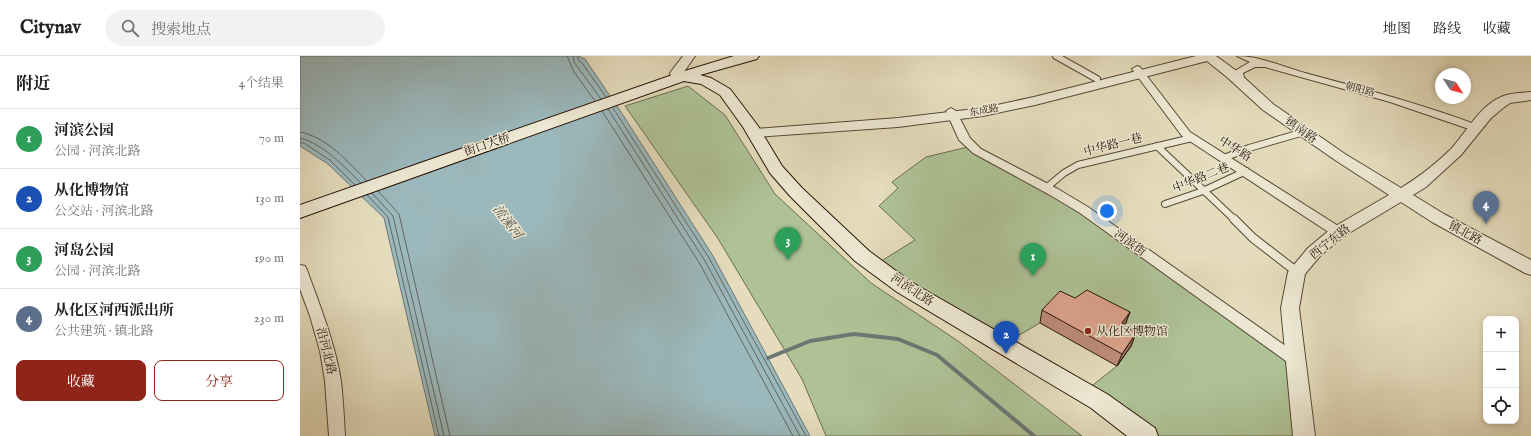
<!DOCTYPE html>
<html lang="zh">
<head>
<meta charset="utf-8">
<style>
	:root { --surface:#fff; --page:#f2f2f2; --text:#202124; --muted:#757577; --line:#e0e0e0; --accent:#8f2418 }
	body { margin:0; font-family:"IM FELL English","Noto Serif SC",serif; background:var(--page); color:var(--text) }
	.controls { position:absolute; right:12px; bottom:12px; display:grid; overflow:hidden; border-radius:8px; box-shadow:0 2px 6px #0003 }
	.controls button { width:36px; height:36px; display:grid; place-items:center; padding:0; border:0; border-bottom:1px solid var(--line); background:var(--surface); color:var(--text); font:20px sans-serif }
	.compass { position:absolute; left:1135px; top:12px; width:36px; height:36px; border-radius:50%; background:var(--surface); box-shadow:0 2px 6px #0003; rotate:126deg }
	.you { position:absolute; left:807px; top:155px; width:14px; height:14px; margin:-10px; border:3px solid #fff; border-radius:50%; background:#1a73e8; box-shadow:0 0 0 6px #1a73e833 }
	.badge { display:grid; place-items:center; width:26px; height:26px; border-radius:50%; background:var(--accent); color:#fff; font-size:13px; font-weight:700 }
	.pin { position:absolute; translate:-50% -33px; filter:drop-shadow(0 1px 2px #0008) }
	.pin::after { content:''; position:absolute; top:21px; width:14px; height:12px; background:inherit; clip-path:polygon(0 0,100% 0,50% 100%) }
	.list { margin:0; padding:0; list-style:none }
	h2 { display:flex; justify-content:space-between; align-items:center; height:52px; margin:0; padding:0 16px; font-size:17px }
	h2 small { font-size:13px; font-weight:400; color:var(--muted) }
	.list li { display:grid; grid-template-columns:26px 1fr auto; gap:12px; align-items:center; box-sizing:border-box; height:60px; padding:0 16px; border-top:1px solid var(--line) }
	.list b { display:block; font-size:15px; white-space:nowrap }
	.list p { margin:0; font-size:13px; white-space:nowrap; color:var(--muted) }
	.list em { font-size:13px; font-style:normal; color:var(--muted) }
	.actions { display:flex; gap:8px; padding:12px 16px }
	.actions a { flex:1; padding:9px 0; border:1px solid var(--accent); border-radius:8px; text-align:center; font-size:14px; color:var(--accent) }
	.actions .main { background:var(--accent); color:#fff }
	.icon { flex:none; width:22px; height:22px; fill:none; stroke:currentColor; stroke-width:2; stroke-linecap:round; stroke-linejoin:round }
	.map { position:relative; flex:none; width:1231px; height:380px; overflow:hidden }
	header { display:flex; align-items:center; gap:24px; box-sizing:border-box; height:56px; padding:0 20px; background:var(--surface); border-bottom:1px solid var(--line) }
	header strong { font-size:19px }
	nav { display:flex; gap:22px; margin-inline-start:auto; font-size:14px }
	.search { width:280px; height:36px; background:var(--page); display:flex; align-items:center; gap:10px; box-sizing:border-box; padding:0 14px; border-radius:22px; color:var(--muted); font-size:15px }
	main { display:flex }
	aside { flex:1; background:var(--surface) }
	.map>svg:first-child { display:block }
</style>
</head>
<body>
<header>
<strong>Citynav</strong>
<div class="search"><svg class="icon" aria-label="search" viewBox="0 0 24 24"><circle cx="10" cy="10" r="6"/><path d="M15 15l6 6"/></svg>搜索地点</div>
<nav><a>地图</a><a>路线</a><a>收藏</a></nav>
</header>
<main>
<aside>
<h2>附近<small>4个结果</small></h2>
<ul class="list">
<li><span class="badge" style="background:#2e9e5b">1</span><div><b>河滨公园</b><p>公园 · 河滨北路</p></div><em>70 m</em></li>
<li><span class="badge" style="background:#1a4fb4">2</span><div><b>从化博物馆</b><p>公交站 · 河滨北路</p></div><em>130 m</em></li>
<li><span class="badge" style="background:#2e9e5b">3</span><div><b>河岛公园</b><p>公园 · 河滨北路</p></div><em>190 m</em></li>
<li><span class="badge" style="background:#5c6f8a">4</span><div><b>从化区河西派出所</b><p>公共建筑 · 镇北路</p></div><em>230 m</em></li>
</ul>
<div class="actions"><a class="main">收藏</a><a>分享</a></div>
</aside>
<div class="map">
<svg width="1231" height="380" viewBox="0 0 1231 380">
	<rect width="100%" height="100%" fill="#e4dcbc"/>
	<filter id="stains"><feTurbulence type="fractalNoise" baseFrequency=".005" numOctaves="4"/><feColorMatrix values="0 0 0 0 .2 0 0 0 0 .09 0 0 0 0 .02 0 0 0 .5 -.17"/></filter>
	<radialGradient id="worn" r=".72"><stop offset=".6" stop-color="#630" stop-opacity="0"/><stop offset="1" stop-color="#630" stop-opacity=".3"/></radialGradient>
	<path fill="#aec296" stroke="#6b6c4f" d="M388,30l37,29 50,79 96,89 87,58 124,95h-256l-24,-57 -85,-142 -92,-131z
		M672,90l82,46 241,168 9,76h-160l-60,-44 33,-26 14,-20 -74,-42 -17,19 -38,22 -127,-80 40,-25 -36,-34 19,-18 -6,-6 34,-25z"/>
	<path fill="#9bb8bc" stroke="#6d7774" d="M0,0h278l7,3 38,56 90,141 97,180h-375l-51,-218 -56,-54 -28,-18z"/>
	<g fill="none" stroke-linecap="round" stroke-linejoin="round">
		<path stroke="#626662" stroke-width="1" d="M267,0l7,16 21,29
			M273,0l1,6 27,37
			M278,0v4l4,3 24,34
			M313,52l96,150 97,178
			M308,53l97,152 95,175
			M302,55l98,153 93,172
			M0,76c27,5 48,30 67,49
			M0,82c24,6 43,28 61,45
			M0,87h4l27,18 24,24
			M78,135l21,23 51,222
			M72,137l21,23 51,220
			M67,139l21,22 51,219"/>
		<path stroke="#6d7774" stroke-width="4" d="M468,302l42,-17 44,-7 44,5 39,16 97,81"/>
		<g stroke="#574735" stroke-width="8">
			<path id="service-far1" d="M756,0l41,23
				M857,90l78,74
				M924,102l25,-10 55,-16
				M746,132l18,-15 14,-8 114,-27
				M865,148l38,-13 43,-20"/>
		</g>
		<g stroke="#574735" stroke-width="10">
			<path id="service" d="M934,163l19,19 44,34"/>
		</g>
		<g stroke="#574735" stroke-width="2">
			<path id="minor" d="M937,0c23,0 46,11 68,17 59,16 117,31 175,53l1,2 -5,3 -4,-1 -82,-28 -125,-35h-10l-12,6 2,9 -5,3 -4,-1 -3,-12 17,-10z
				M837,10l3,1 50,65 153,97 1,3 -1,3 -5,1 -5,-1 -151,-99 -50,-67z
				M651,52l5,3 14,27 11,11 77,40 30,18 212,149 3,4 -3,4 -5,2 -5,-2 -210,-151 -30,-18 -77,-42 -14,-13 -13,-29z
				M0,209l5,1 2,4c13,36 28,73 34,111 2,18 3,37 4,55h-16l-4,-55 -5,-30 -10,-35 -10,-27z"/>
		</g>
		<g stroke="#574735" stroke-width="2">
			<path id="tertiary" d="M383,0h12l-14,20h-10l-1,-3z
				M896,0h20l22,16 35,32 72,50 56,34c18,-11 36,-25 51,-40 15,-17 27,-41 49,-51 8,-4 21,-4 30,-5v8l-21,3 -7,5 -12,10 -30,37 -35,32 -13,8 31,19 87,46v15l-6,-2 -93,-51 -31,-20 -57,34 -24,20 -15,18 -6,34 16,128h-22l-12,-128 7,-36 20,-24 24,-20 57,-33 -54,-35 -72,-50 -35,-32 -21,-17 -172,44 -52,11 -85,11 -144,10 -5,-1 -2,-3 2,-3 5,-1 144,-11 85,-10 51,-11z"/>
		</g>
		<g stroke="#281508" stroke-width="2">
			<path id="secondary" d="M434,0h25l-2,3 -57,16 11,3 19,11 28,37 24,40 20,22 67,63 42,31 196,112 48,34 3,8h-31l-36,-28 -194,-116 -42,-31 -65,-65 -20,-23 -27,-46 -23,-32 -19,-11 -17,-3 -384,137v-13l378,-132z"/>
		</g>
		<use href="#service-far1" stroke="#ede8d3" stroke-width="6"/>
		<use href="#service" stroke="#ede8d3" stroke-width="8"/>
		<use href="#minor" fill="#ede8d3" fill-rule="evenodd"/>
		<use href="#tertiary" fill="#ede8d3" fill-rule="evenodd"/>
		<use href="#secondary" fill="#ede8d3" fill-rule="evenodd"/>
	</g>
	<path fill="#bd8c79" stroke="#281508" d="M742,254l88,2 -5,13 11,8 -5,13 -14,20 -77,-43z"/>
	<path fill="#9a7263" stroke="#281508" d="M830,256l-5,13 -3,-2z
		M836,277l-5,13 -14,20 5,-12z"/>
	<path fill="#dca38d" stroke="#281508" d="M787,234l43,22 -8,11 14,10 -14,21 -80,-44 18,-19 15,7z"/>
	<circle fill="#8f2418" stroke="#ede8d3" stroke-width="1.5" cx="788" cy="275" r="4"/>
	<g text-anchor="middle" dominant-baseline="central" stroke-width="3" stroke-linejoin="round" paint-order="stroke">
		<g font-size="10" fill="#281508" stroke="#ede8d3">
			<text transform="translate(1060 34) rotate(15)">朝阳路</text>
			<text transform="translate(684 55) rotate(-10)">东成路</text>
		</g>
		<g font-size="12" fill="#281508" stroke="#ede8d3">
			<text transform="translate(1001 74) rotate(35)">镇南路</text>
			<text transform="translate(187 89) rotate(-19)">街口大桥</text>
			<text transform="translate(813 89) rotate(-14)">中华路一巷</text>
			<text transform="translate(935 93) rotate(32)">中华路</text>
			<text transform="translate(901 122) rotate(-22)">中华路二巷</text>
			<text transform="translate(1165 177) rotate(28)">镇北路</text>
			<text transform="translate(1030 186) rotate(-39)">西宁东路</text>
			<text transform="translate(830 187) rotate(36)">河滨街</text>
			<text transform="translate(612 234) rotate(33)">河滨北路</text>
			<text transform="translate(26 295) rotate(76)">沿河北路</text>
		</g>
		<g font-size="12" fill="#281508" stroke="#ede8d3" text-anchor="start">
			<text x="796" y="275">从化区博物馆</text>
		</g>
		<g font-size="13" font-style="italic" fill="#504e47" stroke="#ede8d3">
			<text transform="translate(207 166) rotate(52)">流溪河</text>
		</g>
	</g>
	<rect width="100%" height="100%" filter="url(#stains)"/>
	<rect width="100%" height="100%" fill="url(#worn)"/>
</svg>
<div class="controls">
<button>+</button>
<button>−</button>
<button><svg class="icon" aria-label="locate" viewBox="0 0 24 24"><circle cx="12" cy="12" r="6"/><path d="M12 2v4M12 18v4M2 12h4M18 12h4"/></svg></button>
</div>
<svg class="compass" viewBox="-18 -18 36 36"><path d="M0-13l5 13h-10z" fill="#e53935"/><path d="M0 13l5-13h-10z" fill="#757577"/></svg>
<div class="you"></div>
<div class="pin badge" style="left:733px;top:220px;background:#2e9e5b">1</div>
<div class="pin badge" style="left:706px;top:298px;background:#1a4fb4">2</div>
<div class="pin badge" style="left:488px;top:204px;background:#2e9e5b">3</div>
<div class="pin badge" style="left:1186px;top:168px;background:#5c6f8a">4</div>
</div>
</main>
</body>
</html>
